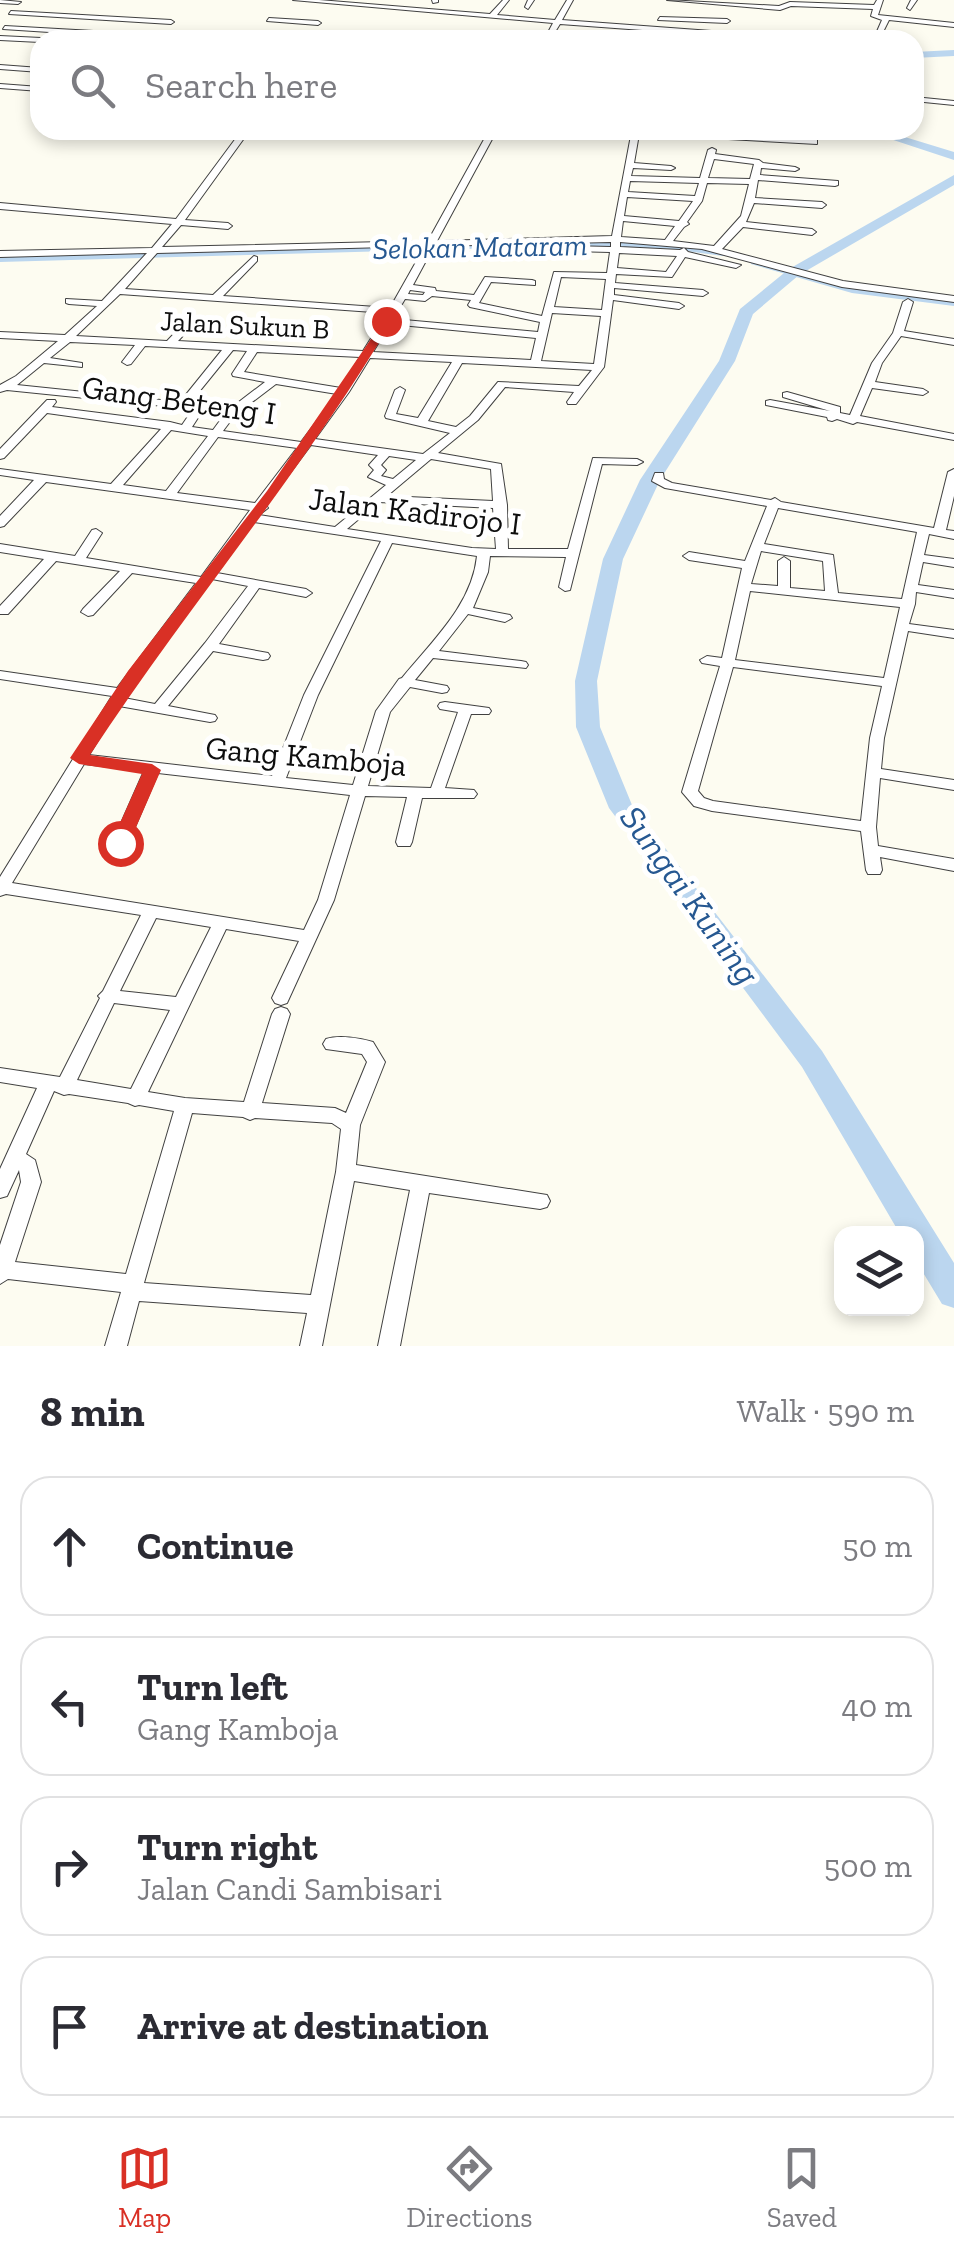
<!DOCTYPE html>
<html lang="en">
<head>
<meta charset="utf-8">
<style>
	:root { --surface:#fff; --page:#f7f7f7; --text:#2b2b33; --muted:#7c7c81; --line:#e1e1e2; --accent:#d93025 }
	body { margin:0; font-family:"Zilla Slab",serif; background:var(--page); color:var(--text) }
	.controls { position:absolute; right:30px; bottom:30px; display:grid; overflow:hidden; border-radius:20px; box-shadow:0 5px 15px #0003 }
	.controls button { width:90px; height:90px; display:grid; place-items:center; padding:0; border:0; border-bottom:2px solid var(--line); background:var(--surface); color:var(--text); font:50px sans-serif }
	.stop { position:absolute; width:30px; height:30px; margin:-22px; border:8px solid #d93025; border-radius:50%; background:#fff }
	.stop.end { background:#d93025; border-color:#fff; box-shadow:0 2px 10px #0008 }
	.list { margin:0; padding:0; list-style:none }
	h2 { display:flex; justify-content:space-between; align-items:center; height:130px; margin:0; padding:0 40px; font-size:42px }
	h2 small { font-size:32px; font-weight:400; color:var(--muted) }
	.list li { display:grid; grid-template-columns:65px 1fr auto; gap:30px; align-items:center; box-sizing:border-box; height:140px; margin:0 20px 20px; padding:0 20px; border:2px solid var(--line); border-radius:30px }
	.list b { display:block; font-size:38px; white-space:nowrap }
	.list p { margin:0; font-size:32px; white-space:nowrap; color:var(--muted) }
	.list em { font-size:32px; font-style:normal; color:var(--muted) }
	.icon { flex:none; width:55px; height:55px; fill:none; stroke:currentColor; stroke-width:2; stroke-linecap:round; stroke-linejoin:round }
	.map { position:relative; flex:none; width:954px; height:1346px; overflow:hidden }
	.search { position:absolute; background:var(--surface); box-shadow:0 5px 15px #0003; left:30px; right:30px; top:30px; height:110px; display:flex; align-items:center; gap:25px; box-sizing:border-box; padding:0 35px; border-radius:30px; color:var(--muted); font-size:38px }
	.sheet { height:770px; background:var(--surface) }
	nav { display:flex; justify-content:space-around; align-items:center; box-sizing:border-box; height:140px; border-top:2px solid var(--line); background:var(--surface); font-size:28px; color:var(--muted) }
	nav a { display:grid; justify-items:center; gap:5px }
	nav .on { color:var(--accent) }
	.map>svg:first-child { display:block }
</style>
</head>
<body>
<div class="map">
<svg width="954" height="1346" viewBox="0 0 954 1346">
	<rect width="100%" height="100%" fill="#fdfcf1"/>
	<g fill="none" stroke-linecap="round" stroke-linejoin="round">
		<path fill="#bbd6ef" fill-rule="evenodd" d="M568,240l103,3 52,7 5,3 -5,3 -52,-7 -103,-3 -568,16v-6z
			M754,259l99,28 101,13v6l-102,-13 -101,-29v-4z"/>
		<path fill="#bbd6ef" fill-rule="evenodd" d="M954,50v6l-40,2v-6z
			M863,130h19l72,22v8z
			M954,175v10l-155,90 -46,39 -18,47 -75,119 -37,79 -26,122 3,46 32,78 190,246 132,212v45l-12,-4 -26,-43v-27h-16l-98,-167 -193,-259 -33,-81 -1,-46 28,-122 37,-79 79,-119 21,-52 49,-40z"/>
		<g stroke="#414141" stroke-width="2">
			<path id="minor" d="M0,0l21,2 -3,2 -18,-1z
				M293,0h26l171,14 13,-14h6l-12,15 58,5 12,-20h6l-11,20 163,12 3,2 -3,2 -165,-12 -10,16h-6l9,-17z
				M432,0h6v2l-5,1z
				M528,0h6l-6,9 -3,-2z
				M667,0l112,6 11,-4 84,3 3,-5h6l-5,15 76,8v4l-65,-7 -8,16 -3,2 -3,-2 7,-16 -11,-4 2,-7 -82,-3 -11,4z
				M911,0h6l-7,10 -3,-2z
				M11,11l160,9 3,2 -3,2 -162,-10z
				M660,17l67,2 3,2 -3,2 -69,-3z
				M269,18l49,3 3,2 -3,2 -51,-4z
				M5,26l106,6 3,2 -3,2 -108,-7z
				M0,36l41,2 3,2h-4v2l-40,-2z
				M0,65l40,3v4l-40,-3z
				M0,84l40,3v4l-40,-3z
				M914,97l40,4v4l-40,-4z
				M242,130h8l-65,90 43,3 4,3 -4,3 -47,-4 -19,22 266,-6 59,-107 -28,-2 -4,-2h42l-60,111 175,-5 20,-106 182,10h3v4l-178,-10 -5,29 37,3 4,2 -4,2 -38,-2 -2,8 69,2 8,-28 4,-2 4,2 -1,4 44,6 4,3 32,4 4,2 -4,2 -34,-3 -1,7 78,6v4l-3,1 -77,-6 -3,18 67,4 4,3 -4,3 -68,-5 -8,19 66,7 4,3 -4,3 -69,-8 -21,22 121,32 111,15v6l-112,-15 -140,-38 -82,-7v5l60,3 4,-2 4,4 53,13 -5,3 -51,-11 -13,20 -56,-3 -1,9 88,7 5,3 -5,3 -89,-8v7l65,8 5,3 -5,3 -66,-9 -9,67 -28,37h-8l-1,-2 7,-10 -69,-5 -27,33 -40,33 63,11 6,41 1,44h60l25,-91 44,1 6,3 -6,3 -35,-1 -32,126 -5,1 -6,-4 7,-30 -76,-1 -2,16 -15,36 37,7 2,3 -7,4 -37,-8 -29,37 82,10 5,1 2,3 -2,3 -93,-10 -18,22 32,6 2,3 -2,3 -5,1 -32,-6 -20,25 -22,74 63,2 27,-76 -18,-3 -2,-3 2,-3 5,-1 44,6 2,3 -2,3h-18l-26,74 29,2 3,4 -3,4h-52l-10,44 -2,4h-12l-2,-4 11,-45 -42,-1 -31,104 -47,103 -6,2 -6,-2 -3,-5 27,-57 -73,-12 -78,163 37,6 59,4 28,-88 3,-5 6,-2 6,2 3,5 -28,89 73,5 11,5 21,-51 -5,-8 -36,-5 -3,-5 3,-5c13,-4 34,-1 47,3l12,20 -25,63 -4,40 191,30 3,6 -3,6 -7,2 -111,-16 -29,153h-22l32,-156 -56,-9 -32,165h-22l7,-33 -168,-12 -12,45h-22l16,-54 -113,-13 -8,5v-39l21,-63 -2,-12 -12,26 -7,2v-29l37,-81 -37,-6v-14l60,9 40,-79 -2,-2 5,-5 38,-76 -135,-21 -6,2v-19l112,-181 -112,-17v-8l117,17 79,-105 -64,-10 -39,42 -5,1 -7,-4 2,-3 37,-38 -64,-10 -48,53h-8v-8l44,-47 -44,-7v-8l75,12 17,-26 4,-1 6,4 -16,25 115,19 49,-67 -204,-28 -42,44 -4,1v-11l34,-36 -34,-5v-6l111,15 50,-55 -114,-16 -43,45 -4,1v-10l47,-49h8l1,2 -4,5 118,15 12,3 11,-16 -186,-19 -7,2v-7l16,-9 42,-35 -58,-3v-6l65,3 32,-29 -28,-2 -3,-1v-4l36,2 45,-48 -147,4v-6l152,-3 20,-24 -172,-15v-6l176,16zM714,159l40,5 -4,15 -42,-1zM630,181l69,2 -4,13 -67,-4zM707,183l42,1 -8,32 -27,30 -41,-5 11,-14 5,-3 -2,-2 15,-21zM627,197l66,4 -14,20 -55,-5zM623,221l52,5 -10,14 -44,-3zM611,242v5l-43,-1v4l3,1 39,1 -3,21 -53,-1 -12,44 -63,-13 12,-21 44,3v-4l-3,-1 -47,-3 -11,18 -38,-4 -1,-3 -22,-3 21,-39zM425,246l-35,62 -167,-12 34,-35v-4l-3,-1 -41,39 -88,-6 32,-36zM619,253l58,3 -11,16 -49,-4zM561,277l45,2 -4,31 -48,-3zM410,290l15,2 -2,3 -15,-1zM120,294l267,19 -24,38 -185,-10 17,-18 -5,-3 -4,1 -19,20 -91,-5zM432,296l39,4 -3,5 2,2 70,15 -2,10 -145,-13 12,-20 20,2zM552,313l49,3 -7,48 -53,-3zM390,324l146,14 -5,22 -158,-8zM70,342l65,3 -13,17 5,3 4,-1 14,-18 77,4 -42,52 -163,-17 27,-22 38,4v-4l-32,-5zM233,350l14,1 -15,23 1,2 32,6 -38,29 -14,19 -21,-3 13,-20 -1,-2 -14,-2zM257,352l103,5 -19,31 -97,-16zM370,358l82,4 -34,56 -22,-4 9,-24 -5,-3 -5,3 -10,26 1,2 64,15 -27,21 -108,-15 34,-47zM462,363l130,7 -13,16 -81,-4 -28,34 -14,11 -28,-6zM276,384l61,10 -36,48 -78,-11 12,-16zM171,430l37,6 -42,55 -43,-6zM218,437l79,11 -42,55 -78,-10zM311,445l67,10 -9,10 5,5 -6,7 18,8 -51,42 -76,-12 9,-7 -2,-3zM389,456l27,4 -23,19 -12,-3 5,-6 -5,-5zM431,459l60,10 2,32 -106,-5zM379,502l114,6 3,41 -24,-1 -125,-19zM254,522l127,19 -77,154 -32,81 -183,-21 30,-49 91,16 5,-1 2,-3 -2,-3 -47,-9 45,-55 50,9 5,-1 2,-3 -2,-3 -49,-9 40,-56 47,9 6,-4 -6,-4 -89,-16zM392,543l85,13c-5,49 -45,85 -75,122l-3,1 -23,32 -23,74 -67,-7 32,-83zM212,579l36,7 -43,57 -50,61 -31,-6zM84,764l60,7 -37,84 2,4h12l2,-4 35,-82 192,22 -32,105 -14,30 -292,-47zM156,918l55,9 -35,70 -56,-6zM114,1003l56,7 -39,79 -54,-9zM54,1091l10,4 5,-1 59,9 7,3 4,-1 35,6 -48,163 -111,-12 26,-80 -6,-22 -9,-6zM192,1113l51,4 7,3 5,-2 77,5 9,6 -5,43 -25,123 -167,-12z
				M908,299l5,3 -9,29 50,8v6l-53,-9 -19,27 -7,19 48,7 5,3 -5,3 -51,-7 -12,28 94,18v6l-97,-18 -4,2 -16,-5 -5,2 -4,-1 -1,-3 -61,-12v-4l4,-1 60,11 -47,-14v-4l4,-1 53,15v6l10,2 22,-52 21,-30 10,-31z
				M954,469v27l-8,34 8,1v8l-25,-5 -5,21 30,4v8l-31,-5 -5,23 36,5v8l-38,-6 -1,12 -6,20 45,6v8l-46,-7 -24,107 -3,31 73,11v10l-74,-12 -4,49 2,19 76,13v12l-74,-14 2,13 -2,4h-12l-2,-4 -5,-39 -149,-20 -18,-5 -12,-14 38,-126 -18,-3 -2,-3 7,-4 15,2 20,-90 -53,-8 -6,-4 6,-4 56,9 22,-55 -102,-18 -13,-7 3,-8h8l1,6 8,4 99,17 4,-2 6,4 153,26 14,-56zM778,508l139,24 -15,67 -64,-6 -5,-38 -69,-11zM761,551l62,10 2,30 -35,-3v-27l-6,-4 -6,4v25l-27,-2zM750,591l150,16 -16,71 -149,-18zM733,667l149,19 -12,52 -9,83 -148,-20 -9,-3 -6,-7z"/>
		</g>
		<use href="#minor" fill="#fff" fill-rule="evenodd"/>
	</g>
	<path fill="#d93025" d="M386,317l6,4c-90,152 -205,286 -302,434l62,9 9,6 -34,78h-14l-2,-5 31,-69 -63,-10 -9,-6 58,-87 139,-180z"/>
	<g text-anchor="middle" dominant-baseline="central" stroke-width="10" stroke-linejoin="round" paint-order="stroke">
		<g font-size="28" fill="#0e0e0e" stroke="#fff">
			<text transform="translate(245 325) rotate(3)">Jalan Sukun B</text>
		</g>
		<g font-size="30" font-style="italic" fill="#265891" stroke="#fff">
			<text transform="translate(480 247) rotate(-1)">Selokan Mataram</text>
		</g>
		<g font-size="32" fill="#0e0e0e" stroke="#fff">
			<text transform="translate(179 400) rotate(8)">Gang Beteng I</text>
			<text transform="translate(415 511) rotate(7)">Jalan Kadirojo I</text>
			<text transform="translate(306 756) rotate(5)">Gang Kamboja</text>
		</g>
		<g font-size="35" font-style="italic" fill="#265891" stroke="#fff">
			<text transform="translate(690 895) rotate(54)">Sungai Kuning</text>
		</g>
	</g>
</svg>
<div class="controls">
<button><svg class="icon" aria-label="layers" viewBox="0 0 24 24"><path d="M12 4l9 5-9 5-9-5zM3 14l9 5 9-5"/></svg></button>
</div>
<div class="stop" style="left:120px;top:843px"></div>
<div class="stop end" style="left:386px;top:321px"></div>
<div class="search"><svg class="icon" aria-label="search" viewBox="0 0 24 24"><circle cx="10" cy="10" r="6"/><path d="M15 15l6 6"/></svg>Search here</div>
</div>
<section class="sheet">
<h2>8 min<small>Walk · 590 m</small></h2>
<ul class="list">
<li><svg class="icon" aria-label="ahead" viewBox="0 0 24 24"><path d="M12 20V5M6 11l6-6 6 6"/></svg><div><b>Continue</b></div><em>50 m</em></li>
<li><svg class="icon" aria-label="left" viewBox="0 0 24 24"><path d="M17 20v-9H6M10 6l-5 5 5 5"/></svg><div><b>Turn left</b><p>Gang Kamboja</p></div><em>40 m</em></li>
<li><svg class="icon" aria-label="right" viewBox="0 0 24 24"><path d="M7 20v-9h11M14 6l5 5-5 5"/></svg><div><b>Turn right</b><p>Jalan Candi Sambisari</p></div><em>500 m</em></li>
<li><svg class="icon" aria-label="arrive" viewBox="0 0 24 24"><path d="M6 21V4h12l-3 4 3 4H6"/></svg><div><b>Arrive at destination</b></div></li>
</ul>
</section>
<nav>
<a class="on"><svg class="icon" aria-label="map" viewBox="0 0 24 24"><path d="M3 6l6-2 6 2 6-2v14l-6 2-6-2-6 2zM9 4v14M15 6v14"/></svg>Map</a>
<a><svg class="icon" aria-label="directions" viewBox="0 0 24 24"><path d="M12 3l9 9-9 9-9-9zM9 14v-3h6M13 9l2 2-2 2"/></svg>Directions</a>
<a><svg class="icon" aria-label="saved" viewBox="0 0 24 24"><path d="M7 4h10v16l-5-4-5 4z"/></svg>Saved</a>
</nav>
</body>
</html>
